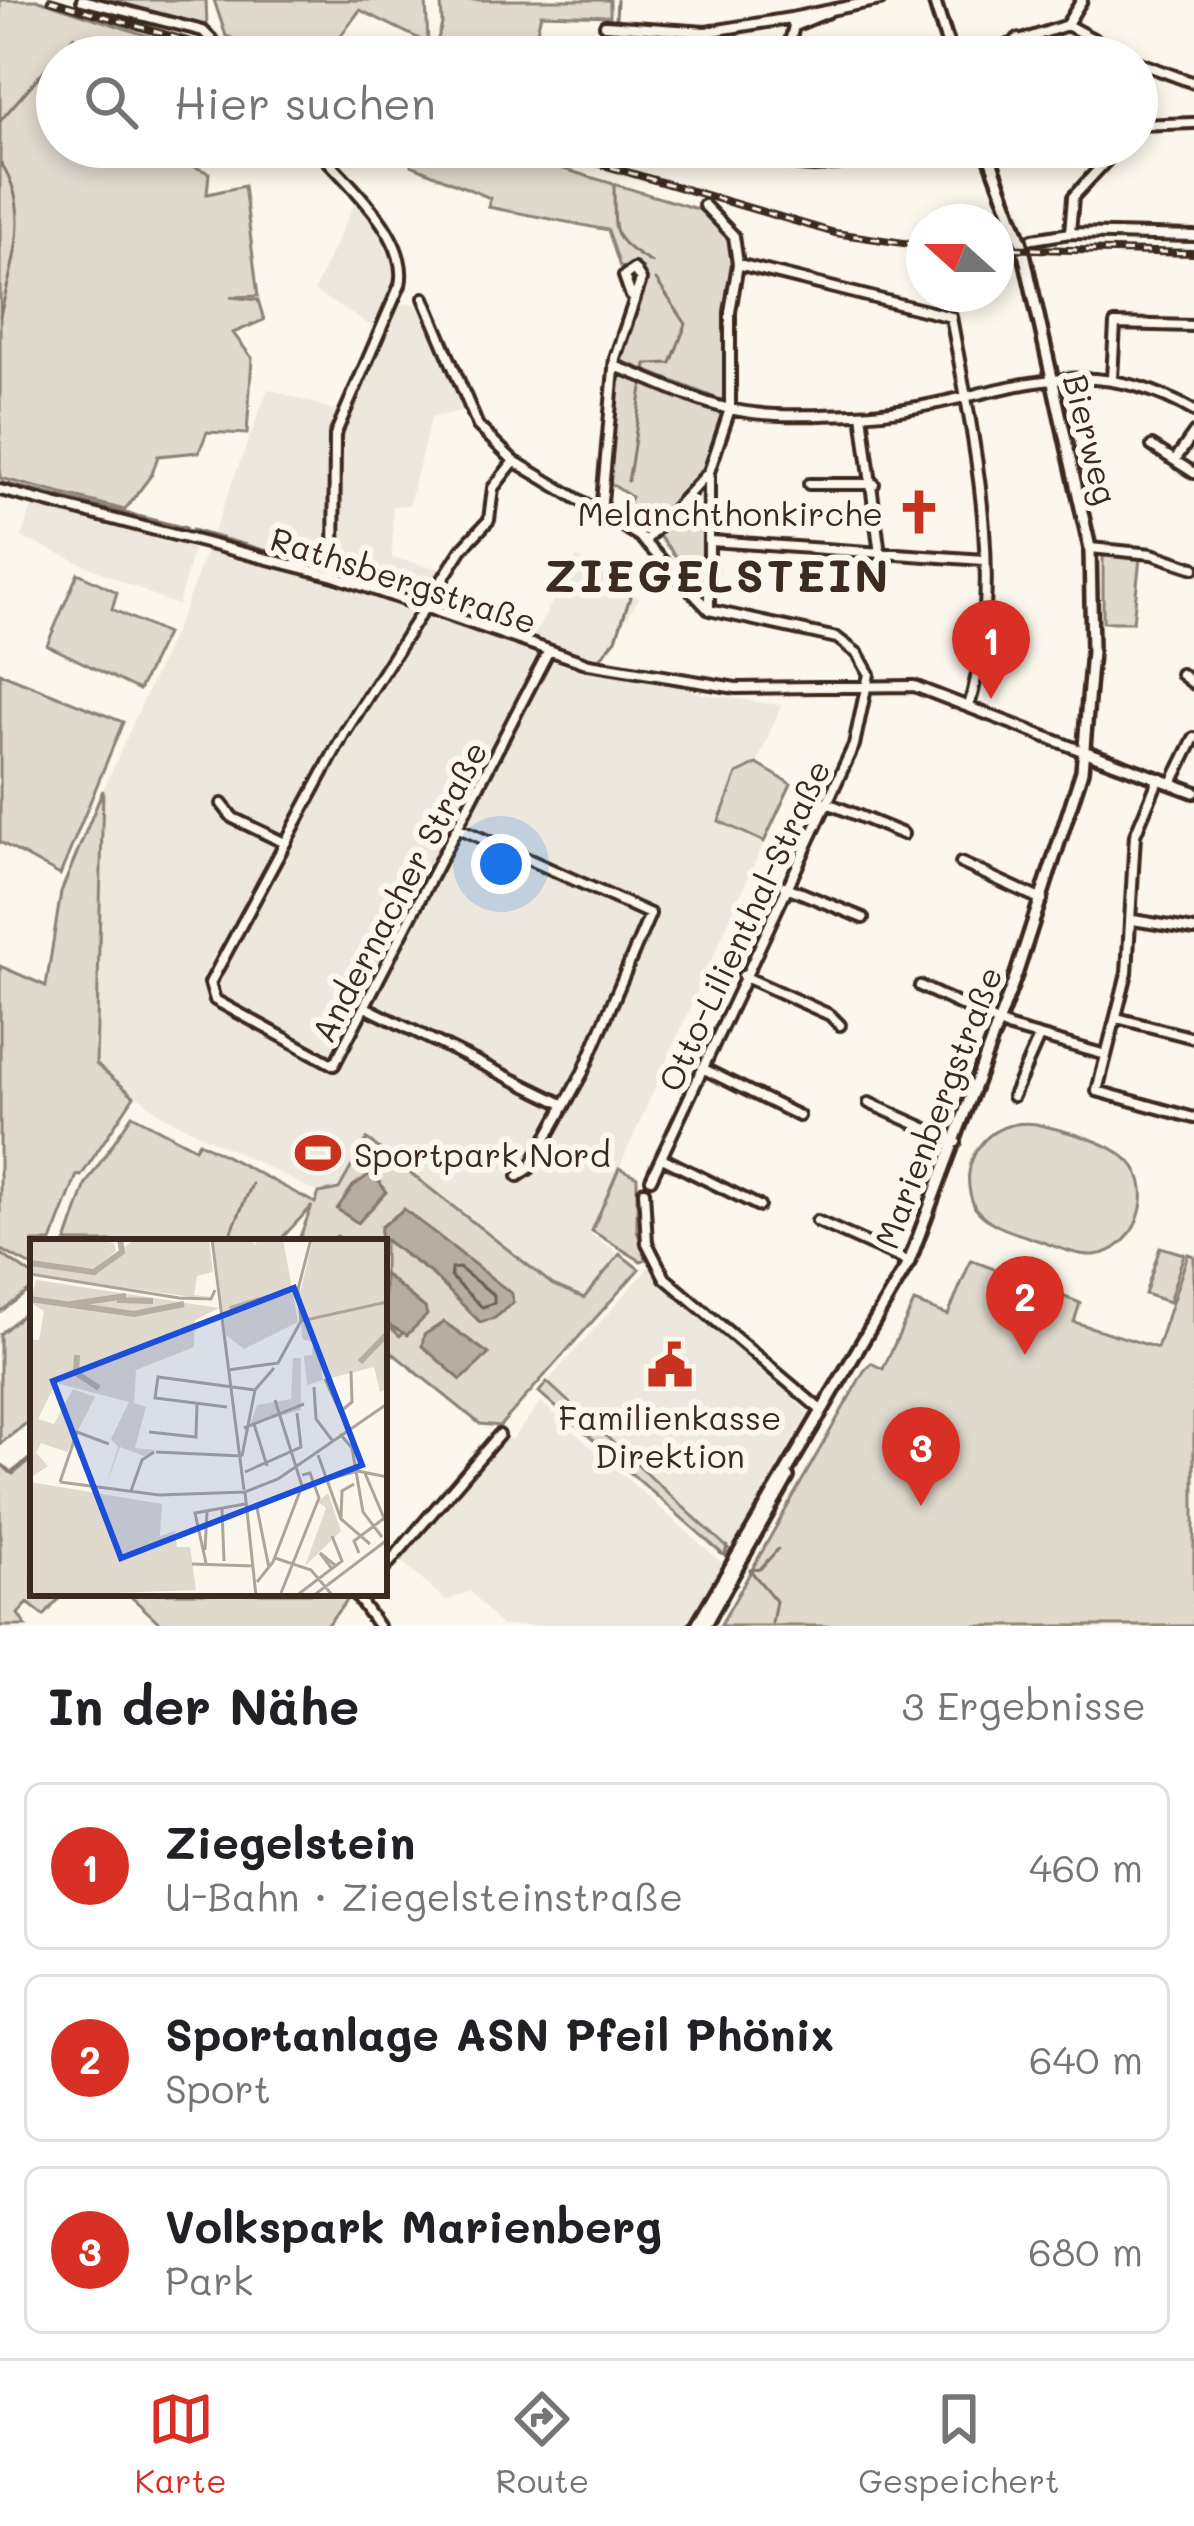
<!DOCTYPE html>
<html lang="de">
<head>
<meta charset="utf-8">
<style>
	:root { --surface:#fff; --page:#f2f2f2; --text:#202124; --muted:#757577; --line:#e0e0e0; --accent:#d93025 }
	body { margin:0; font-family:Mali,sans-serif; background:var(--page); color:var(--text) }
	.compass { position:absolute; left:906px; top:204px; width:108px; height:108px; border-radius:50%; background:var(--surface); box-shadow:0 6px 18px #0003; rotate:291deg }
	.you { position:absolute; left:501px; top:864px; width:42px; height:42px; margin:-30px; border:9px solid #fff; border-radius:50%; background:#1a73e8; box-shadow:0 0 0 18px #1a73e833 }
	.badge { display:grid; place-items:center; width:78px; height:78px; border-radius:50%; background:var(--accent); color:#fff; font-size:39px; font-weight:700 }
	.pin { position:absolute; translate:-50% -99px; filter:drop-shadow(0 3px 6px #0008) }
	.pin::after { content:''; position:absolute; top:63px; width:42px; height:36px; background:inherit; clip-path:polygon(0 0,100% 0,50% 100%) }
	.list { margin:0; padding:0; list-style:none }
	h2 { display:flex; justify-content:space-between; align-items:center; height:156px; margin:0; padding:0 48px; font-size:51px }
	h2 small { font-size:39px; font-weight:400; color:var(--muted) }
	.list li { display:grid; grid-template-columns:78px 1fr auto; gap:36px; align-items:center; box-sizing:border-box; height:168px; margin:0 24px 24px; padding:0 24px; border:3px solid var(--line); border-radius:18px }
	.list b { display:block; font-size:45px; white-space:nowrap }
	.list p { margin:0; font-size:39px; white-space:nowrap; color:var(--muted) }
	.list em { font-size:39px; font-style:normal; color:var(--muted) }
	.icon { flex:none; width:66px; height:66px; fill:none; stroke:currentColor; stroke-width:2; stroke-linecap:round; stroke-linejoin:round }
	.map { position:relative; flex:none; width:1194px; height:1626px; overflow:hidden }
	.search { position:absolute; background:var(--surface); box-shadow:0 6px 18px #0003; left:36px; right:36px; top:36px; height:132px; display:flex; align-items:center; gap:30px; box-sizing:border-box; padding:0 42px; border-radius:66px; color:var(--muted); font-size:45px }
	.sheet { height:732px; background:var(--surface) }
	nav { display:flex; justify-content:space-around; align-items:center; box-sizing:border-box; height:168px; border-top:3px solid var(--line); background:var(--surface); font-size:33px; color:var(--muted) }
	nav a { display:grid; justify-items:center; gap:6px }
	nav .on { color:var(--accent) }
	.map>svg:first-child { display:block }
</style>
</head>
<body>
<div class="map">
<svg width="1194" height="1626" viewBox="0 0 1194 1626">
	<rect width="100%" height="100%" fill="#fbf7ec"/>
	<filter id="ink" filterUnits="userSpaceOnUse"><feTurbulence type="fractalNoise" baseFrequency=".00833" numOctaves="2"/><feDisplacementMap in="SourceGraphic" scale="24" xChannelSelector="R" yChannelSelector="G"/><feConvolveMatrix kernelMatrix="1 2 1 2 8 2 1 2 1" color-interpolation-filters="sRGB"/></filter>
	<g filter="url(#ink)">
		<path fill="#ede8dd" d="M356,200l34,44 8,27 -9,33h30l47,107 -35,6 -22,88 -16,1 -1,52 60,13 -21,39 98,35 48,-88 62,41 -40,65 104,31 78,11 -24,59 -20,10 -17,48 44,20 -174,392 30,20 -36,45 -31,-15 -185,-145 -29,50 -20,4 -154,-76 -69,-53 7,-274 80,-178 85,-223 70,22 38,-82 -62,-38z
			M33,505l161,41 -16,60 -157,-69z
			M650,1266l159,147 -79,137 -183,-168z
			M541,1402l181,161 -30,63h-191l-31,-35 -24,10 -48,-43 105,-123 8,5z"/>
		<path fill="#dfd9ce" stroke="#8d8276" stroke-width="3" fill-rule="evenodd" d="M0,0h39l170,56 -152,1v90h136v19l16,7 -2,21 37,-8 14,110 -28,1 28,3 6,20 -31,13 19,25 -5,76 -40,-2 -8,20 -41,4 -6,18 -27,36 -125,-32z
			M111,0h95l1,26z
			M214,0h212l2,43 -68,-33 -35,47h-45l-54,-21z
			M441,0h169v16l-69,-2 -5,21 54,-1 15,7 -1,16h-171l9,-33z
			M417,147h73l224,67 19,25 2,24 -7,140 -109,-43 24,-91 -23,-2 -12,-37 -120,-23 2,-9 -79,-33z
			M629,374l95,39 -21,56 -53,59 -27,-14 8,-17 -24,-16 12,-106z
			M705,482l2,86 -24,-3 -25,-30z
			M1103,555l37,3 -7,64h-30z
			M78,573l39,19 -5,17 54,25 -27,56 -92,-45z
			M0,673l123,49 -63,153 -60,-33z
			M757,764l34,20 -27,58 -45,-21 18,-47z
			M103,790l-7,274 38,32 -53,80 -4,-1 -26,67h-18v25l-33,-18v-283l46,20 15,-94z
			M132,1115l63,33 4,-6 116,61 4,-10 20,-4 28,-50 186,146 31,13 36,-44 19,15 -139,157 -20,-2 -96,-78v-24l16,14 25,-28 -41,-34v-32h-39l-8,-6 -8,6h-31l14,-36 -34,36h-212l20,-58zM380,1237l133,66 -33,19 -47,-47z
			M1036,1124c28,7 73,16 94,38 28,29 5,91 -36,93 -20,1 -44,-11 -63,-17 -21,-7 -41,-12 -56,-30 -21,-46 12,-91 61,-84z
			M619,1168l18,9v53l9,29 -5,2 -49,-30z
			M1160,1247l24,7 -15,48 -24,-8z
			M0,1253l33,23v12l-33,24z
			M1188,1254l6,2v370h-474l144,-255 7,-8 12,6 31,-67 34,13 23,-55 109,43 -6,19 83,26z
			M33,1306v112l-33,26v-110z
			M547,1382l183,168 -4,7 -187,-165z
			M33,1458v135h31l-20,23 -16,-13 -10,11 8,12h-26v-163l13,11z
			M127,1593h226l-27,33h-163z"/>
		<path fill="#b6aea2" stroke="#85796d" stroke-width="3" d="M373,1172l13,20 -28,31 -21,-14 16,-23z
			M404,1209l108,85 1,9 -18,15 -15,4 -47,-47 -53,-39 1,-9z
			M384,1274l41,34 2,7 -20,20 -23,-13z
			M444,1322l45,32 -28,26 -39,-34 2,-11z"/>
		<g fill="none" stroke-linecap="round" stroke-linejoin="round">
			<path stroke="#6c5f53" stroke-width="3" d="M459,1268l35,27v8l-12,4 -31,-30v-8z"/>
			<path stroke="#85796d" stroke-width="3" d="M616,18l1,-18
				M617,32v25
				M0,121l74,-85
				M617,158v-11
				M614,186c1,46 -5,53 38,77
				M0,316c12,-52 33,-105 1,-153
				M645,370l1,-6 25,-1 15,-39 -30,-44
				M628,481c7,-34 9,-67 15,-99
				M0,482l186,46
				M43,506l97,24
				M192,530l83,23
				M202,547l30,9
				M292,559l21,7
				M245,560l15,4
				M601,657l15,-18 14,-42 -13,-12
				M227,1242l25,-58
				M0,1463l11,10 22,-17
				M720,1553l5,2 2,-9
				M772,1623l4,-22 -26,-31 10,-1 18,-20"/>
			<g stroke="#3b2a1e" stroke-width="16">
				<path id="minor" d="M82,0l121,31 26,26
					M791,18l89,-18
					M1067,24l15,-24
					M605,25l101,7 85,-14 3,8 34,-14
					M1017,39l8,18
					M786,57l8,-31
					M972,57l95,-32 60,32
					M1137,62l57,21
					M1137,125l57,-2
					M315,147c30,34 96,90 85,138l-65,150 -1,141
					M754,147c46,33 95,16 144,0
					M704,205l30,31 4,28 -8,48v97l-21,63v136
					M1070,233l3,-36 46,-50
					M1033,239l37,-6 124,3
					M738,264l213,53c23,125 55,263 18,389
					M424,298l54,128 36,35 125,75 70,74 128,28 21,16 11,20 -15,71 -203,434
					M614,366c39,13 80,36 121,44 37,8 82,5 120,4 128,-4 215,-76 339,-3
					M1112,378l3,-54 79,2
					M862,414l18,140
					M1152,446l42,27
					M1175,460l19,-27
					M514,461l-21,27 -4,32 -27,29 -117,183 -135,251 5,17 119,65 214,-413
					M809,484h65
					M0,490l334,86 255,88 147,24 178,-2 171,66
					M601,513l14,-155 26,-78 -7,-11 -10,7 7,20
					M645,541l64,-69
					M711,541l273,19
					M1090,548l62,6 42,14
					M672,569l39,1
					M1181,674l13,10
					M1159,778l-24,57 -8,138 -30,118 97,27
					M1172,783l22,-45
					M825,802l78,32
					M222,804l11,14 52,25
					M459,828l191,86 -67,158 -53,96 -12,8
					M961,863l81,37
					M784,886l79,32
					M1133,920l61,10
					M743,976l87,39 10,10
					M920,986l90,42 96,27
					M365,1007l200,98
					M1117,1018l77,20
					M702,1068l97,48
					M1013,1096l26,-59
					M869,1103l87,39
					M662,1158l97,48
					M644,1191l3,52 18,35 157,133
					M817,1221l92,41
					M384,1569l115,-134
					M363,1593l-5,5 20,28"/>
			</g>
			<g stroke="#3b2a1e" stroke-width="18">
				<path id="major" d="M934,0l18,57
					M1086,752l108,40
					M696,1626l213,-364 107,-287 66,-204 10,-119 -2,-104 -68,-304 -36,-97
					M704,1626l84,-149"/>
			</g>
			<use href="#minor" stroke="#fbf7ec" stroke-width="8"/>
			<use href="#major" stroke="#fbf7ec" stroke-width="9"/>
			<g stroke="#3b2a1e" stroke-width="8">
				<path id="rail" d="M50,0l191,57
					M542,147l293,86 89,13
					M996,248l198,5"/>
			</g>
			<use href="#rail" stroke="#fbf7ec" stroke-width="3" stroke-dasharray="9" stroke-linecap="butt"/>
		</g>
	</g>
	<defs>
		<g id="church-bare" transform="scale(3.6)"><path d="M-1.2-6h2.4v3.5h3.3v2.4h-3.3V6h-2.4V-.1h-3.3v-2.4h3.3Z" fill="#c8321e" stroke="#fbf7ec" stroke-width="2.5" paint-order="stroke"/></g>
		<g id="stadium-bare" transform="scale(3.6)"><path d="M0-5a6.5 5 0 1 0 0 10a6.5 5 0 1 0 0-10ZM-3.5-1.8h7v3.6h-7Z" fill="#c8321e" stroke="#fbf7ec" stroke-width="2.5" paint-order="stroke"/></g>
		<g id="civic-bare" transform="scale(3.6)"><path d="M-.6-6.5H3V-4.5H.6V-3L4-1V1h2V6H-6V1h2V-1L-.6-3ZM-1.2 2.5V6h2.4V2.5Z" fill="#c8321e" stroke="#fbf7ec" stroke-width="2.5" paint-order="stroke"/></g>
	</defs>
	<g fill-rule="evenodd">
		<use href="#church-bare" x="919" y="512"/>
		<use href="#stadium-bare" x="318" y="1153"/>
		<use href="#civic-bare" x="670" y="1365"/>
	</g>
	<g text-anchor="middle" dominant-baseline="central" stroke-width="12" stroke-linejoin="round" paint-order="stroke">
		<g font-size="33" fill="#3b2a1e" stroke="#fbf7ec">
			<text transform="translate(1092 439) rotate(76)">Bierweg</text>
			<text transform="translate(404 579) rotate(18)">Rathsbergstraße</text>
			<text transform="translate(398 891) rotate(-62)">Andernacher Straße</text>
			<text transform="translate(743 925) rotate(-65)">Otto-Lilienthal-Straße</text>
			<text transform="translate(937 1107) rotate(-69)">Marienbergstraße</text>
		</g>
		<g font-size="33" fill="#3b2a1e" stroke="#fbf7ec" text-anchor="end">
			<text x="883" y="512">Melanchthonkirche</text>
			<text x="354" y="1153" text-anchor="start">Sportpark Nord</text>
			<text x="670" y="1416" text-anchor="middle">Familienkasse<tspan x="670" dy="38">Direktion</tspan></text>
		</g>
		<g font-size="45" font-weight="bold" letter-spacing="3" fill="#3b2a1e" stroke="#fbf7ec">
			<text x="718" y="574">ZIEGELSTEIN</text>
		</g>
	</g>
	<g transform="translate(30 1239)">
		<rect width="357" height="357" fill="#fbf7ec"/>
		<path d="M0,0h59l25,4 2,8 -20,17h-18l-48,-7zM104,0h75l4,33 -16,4 -3,19 19,2h-22l-161,-23v-9l65,9zM183,0h38l6,8 -3,-8h29l15,83 -54,27 -18,-14zM283,0h74v150l-7,3 -6,-25 -47,12 -6,-10 2,11 -16,5 -3,-29 8,-1 1,-13 -11,-3 -2,-46zM6,41l183,28 -24,12 -1,27 -58,23 -2,33 12,4 -11,41 21,2 -12,6 -24,-9 -14,38 12,-38 -7,-8 18,-37 -73,-19 -18,36 16,5 19,-35 22,8 -28,55 -26,-9 -5,10 12,13 -18,12v-139l9,1 5,-29 -14,-9zM263,119h8v52l-51,15 7,-20 34,-6zM0,243l132,22 -2,32 15,-5 2,16h13l6,43 -164,6zM298,254l13,38 -36,35 21,-58 -8,-6z" fill="#dfd9ce"/>
		<path fill="none" stroke="#b6aea2" stroke-width="6" d="M0,24l64,9 28,-20 -2,-13M0,60l104,15 50,-10M87,61l36,1M41,65l55,-8M200,70l40,-12M47,116l-1,18 23,15M330,123l27,-28"/>
		<path fill="none" stroke="#aea59a" stroke-width="3" d="M182,0l32,251M0,35l149,24 32,1 4,-9M271,82l86,-19M271,82l-3,-32 13,-50M198,131l50,-7 23,-42M295,140l15,33M284,148l2,32 16,21M197,168l-72,-9 3,-21 97,13M310,173l12,-10 -1,-31M224,185l13,42M214,189l60,-24M119,193l47,5 1,-34M310,195l12,14 11,64 19,25M126,213l86,4M288,216l23,64 29,25M212,217l13,-66 19,-22M334,232l23,54M215,233l56,-25 -4,-34M302,239l26,-7 29,6M30,243l17,-50 32,12M30,243l99,13 86,-3 33,-13 109,-75M101,252l11,-31 12,-8M215,253l11,104M227,269l12,60M192,270l2,52M311,279l1,-27 12,-7M175,311l2,-38M329,314l-5,-12 33,-25M245,319l36,12 22,26M176,324l-11,-50 50,-9M162,325l61,2M302,330l-12,-16 16,13M227,343l16,-20 29,-76 -27,-86M251,354l38,-95 -9,-25 -8,2M266,357l46,-35 -10,-25M283,357l74,-56"/>
		<path fill="#1d4ed8" fill-opacity="0.15" stroke="#1d4ed8" stroke-width="6" d="M264,49l68,177 -241,93 -68,-177z"/>
		<rect width="357" height="357" fill="none" stroke="#3b2a1e" stroke-width="6"/>
	</g>
</svg>
<svg class="compass" viewBox="-18 -18 36 36"><path d="M0-13l5 13h-10z" fill="#e53935"/><path d="M0 13l5-13h-10z" fill="#757577"/></svg>
<div class="you"></div>
<div class="pin badge" style="left:991px;top:699px">1</div>
<div class="pin badge" style="left:1025px;top:1355px">2</div>
<div class="pin badge" style="left:921px;top:1506px">3</div>
<div class="search"><svg class="icon" aria-label="search" viewBox="0 0 24 24"><circle cx="10" cy="10" r="6"/><path d="M15 15l6 6"/></svg>Hier suchen</div>
</div>
<section class="sheet">
<h2>In der Nähe<small>3 Ergebnisse</small></h2>
<ul class="list">
<li><span class="badge">1</span><div><b>Ziegelstein</b><p>U-Bahn · Ziegelsteinstraße</p></div><em>460 m</em></li>
<li><span class="badge">2</span><div><b>Sportanlage ASN Pfeil Phönix</b><p>Sport</p></div><em>640 m</em></li>
<li><span class="badge">3</span><div><b>Volkspark Marienberg</b><p>Park</p></div><em>680 m</em></li>
</ul>
</section>
<nav>
<a class="on"><svg class="icon" aria-label="map" viewBox="0 0 24 24"><path d="M3 6l6-2 6 2 6-2v14l-6 2-6-2-6 2zM9 4v14M15 6v14"/></svg>Karte</a>
<a><svg class="icon" aria-label="directions" viewBox="0 0 24 24"><path d="M12 3l9 9-9 9-9-9zM9 14v-3h6M13 9l2 2-2 2"/></svg>Route</a>
<a><svg class="icon" aria-label="saved" viewBox="0 0 24 24"><path d="M7 4h10v16l-5-4-5 4z"/></svg>Gespeichert</a>
</nav>
</body>
</html>
